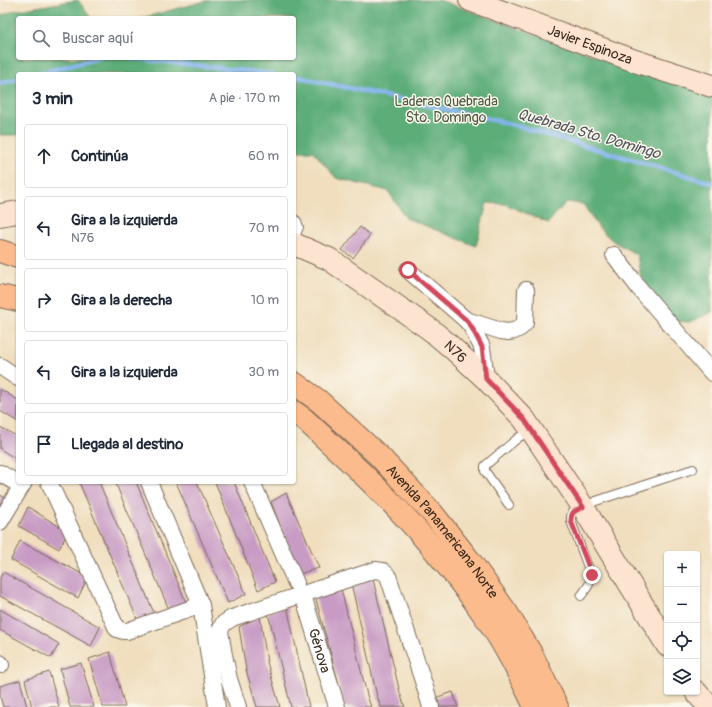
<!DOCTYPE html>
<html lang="es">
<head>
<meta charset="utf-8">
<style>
	:root { --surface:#fff; --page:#f2f2f3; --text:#1f2937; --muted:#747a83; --line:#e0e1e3 }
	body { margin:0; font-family:Pangolin,sans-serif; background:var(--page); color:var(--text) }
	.controls { position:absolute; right:12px; bottom:12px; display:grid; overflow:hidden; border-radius:4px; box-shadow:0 1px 3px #0004 }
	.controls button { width:36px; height:36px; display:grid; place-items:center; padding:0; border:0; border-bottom:1px solid var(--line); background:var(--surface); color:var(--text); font:20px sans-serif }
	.stop { position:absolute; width:12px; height:12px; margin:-9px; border:3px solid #d1495b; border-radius:50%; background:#fff }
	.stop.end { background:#d1495b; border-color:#fff; box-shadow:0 1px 4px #0008 }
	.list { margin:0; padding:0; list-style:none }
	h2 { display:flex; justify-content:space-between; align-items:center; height:52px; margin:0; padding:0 16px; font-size:17px }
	h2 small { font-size:13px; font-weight:400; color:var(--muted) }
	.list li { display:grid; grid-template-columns:26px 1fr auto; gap:12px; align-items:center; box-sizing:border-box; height:64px; margin:0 8px 8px; padding:0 8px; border:1px solid var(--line); border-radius:4px }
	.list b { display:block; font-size:15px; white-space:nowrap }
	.list p { margin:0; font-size:13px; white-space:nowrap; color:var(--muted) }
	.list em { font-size:13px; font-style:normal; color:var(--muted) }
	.icon { flex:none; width:22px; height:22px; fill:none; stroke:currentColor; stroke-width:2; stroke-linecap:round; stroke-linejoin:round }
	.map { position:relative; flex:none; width:712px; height:707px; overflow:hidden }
	.search { position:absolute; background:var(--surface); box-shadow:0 1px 3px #0004; left:16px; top:16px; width:280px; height:44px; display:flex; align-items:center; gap:10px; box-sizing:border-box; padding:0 14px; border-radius:4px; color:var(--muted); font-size:15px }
	.panel { position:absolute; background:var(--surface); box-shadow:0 1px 3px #0004; left:16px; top:72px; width:280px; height:412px; border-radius:4px }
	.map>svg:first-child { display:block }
</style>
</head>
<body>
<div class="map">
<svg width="712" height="707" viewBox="0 0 712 707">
	<rect width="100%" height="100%" fill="#fbf7ec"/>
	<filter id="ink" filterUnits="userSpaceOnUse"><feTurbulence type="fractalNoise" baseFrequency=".025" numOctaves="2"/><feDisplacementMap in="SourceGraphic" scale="8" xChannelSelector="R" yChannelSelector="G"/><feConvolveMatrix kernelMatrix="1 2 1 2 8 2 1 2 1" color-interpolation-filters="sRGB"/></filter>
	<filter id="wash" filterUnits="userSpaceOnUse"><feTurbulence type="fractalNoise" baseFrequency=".012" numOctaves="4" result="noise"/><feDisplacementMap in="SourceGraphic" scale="16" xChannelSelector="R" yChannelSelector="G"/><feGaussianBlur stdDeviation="0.9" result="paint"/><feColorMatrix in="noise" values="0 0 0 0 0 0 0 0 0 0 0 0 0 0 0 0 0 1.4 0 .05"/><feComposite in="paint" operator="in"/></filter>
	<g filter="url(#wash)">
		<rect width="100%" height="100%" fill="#f0debe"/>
		<path fill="#5dad79" stroke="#4c6c4c" d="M78,0l13,18h-73v40h276v-40h-152l67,-18h230l193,69 80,26v217l-22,10 -17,-1 -31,-37 -5,-29 -24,-14 -14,-13 -16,-24 -17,-2 -18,21 -43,-19 -18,-1 -11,43 -70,-28 -18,-27 -52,-13 -23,-27h-19v-77h-276v61h-18v-119l13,-5z"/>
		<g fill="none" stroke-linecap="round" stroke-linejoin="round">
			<path stroke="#85b4f0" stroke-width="4.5" d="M131,58l142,16
				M36,74l63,-16
				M294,76l213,47 205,60
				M0,83l18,-4"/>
		</g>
		<g id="blocks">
			<path fill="#c89bc5" d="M360,227l10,8 -17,23 -11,-8z
				M0,389l18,11v22l-18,-11z
				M0,427l18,10v23l-18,-11z
				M79,482h20l55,131 -16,8z
				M115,482h21l50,120 -16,10z
				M176,482h21l49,112 -18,9z
				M215,482h19l41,100 -17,8z
				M286,493l33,75 -20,6 -28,-72z
				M0,495l8,4 -8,14z
				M28,507l40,25 -9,17 -40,-23z
				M20,541l68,36 -10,21 -67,-38z
				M3,572l97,55 -9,19 -91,-50v-18z
				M372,575l28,118 5,14h-24l-4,-11 -26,-113z
				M340,585l27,110 4,12h-26l-30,-111z
				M287,606l22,101h-18l-23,-94z
				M0,609l59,35 -8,14 -51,-28z
				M260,616l7,46 13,45h-23l-11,-37 -7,-43z
				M110,652l15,55h-22l-14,-48z
				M81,663l13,44h-24l-10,-38z
				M49,672l10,35h-27l-7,-27z
				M20,680l7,27h-24l-3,-11v-10z
				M453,692l5,15h-27l-2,-7z"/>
		</g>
	</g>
	<g filter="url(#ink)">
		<use href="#blocks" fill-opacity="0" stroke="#7a6956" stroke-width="1"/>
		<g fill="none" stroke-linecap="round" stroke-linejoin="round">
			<g stroke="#7a6956" stroke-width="10">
				<path id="lane" d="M294,219l3,2 2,6 -5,13
					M509,505l-24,-34v-5l2,-2 31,-26 12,-8
					M581,596c5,-7 10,-12 10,-21l-20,-54v-5l2,-4 23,-11 97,-32"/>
			</g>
			<g stroke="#7a6956" stroke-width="18">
				<g id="street">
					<path d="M614,255l25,33 73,85"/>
					<path d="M408,270l58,50 5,6 11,21 4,32"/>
					<path d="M466,320l35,11 7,1 6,-1 6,-3 5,-5 1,-33"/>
					<path d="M0,366l18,12"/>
					<path d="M0,473l22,13"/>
					<path d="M49,482l68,147 6,2h4l74,-26"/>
					<path d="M149,482l52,123 16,102"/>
					<path d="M252,482l44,101"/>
					<path d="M0,522l24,-40"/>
					<path id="s1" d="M303,595l34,112"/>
					<path d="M0,663l1,2"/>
					<path d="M238,707l-9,-28 -5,-24 -4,-24 3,-7 9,-6 143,-48 8,1 5,5 36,108 7,23"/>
				</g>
			</g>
			<g stroke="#7a6956" stroke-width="24">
				<g id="secondary">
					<path id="s2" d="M470,0l165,61 77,25"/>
					<path d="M0,215l18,-3"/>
					<path id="s3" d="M294,244l35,15 102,71 19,16 36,33 38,40 59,88 84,138"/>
					<path d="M696,692l5,6 11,9"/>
				</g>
			</g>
			<g stroke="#7a6956" stroke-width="24">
				<g id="primary">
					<path d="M0,251l18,6"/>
					<path d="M0,296l18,4"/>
					<path id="s4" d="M294,383l25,18 60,55 54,58 37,47 37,52 25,42 25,52"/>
					<path d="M294,412l10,7c38,35 77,71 112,110 26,29 51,61 73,93 18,27 32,56 46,85"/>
				</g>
			</g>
			<use href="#lane" stroke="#fff" stroke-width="8"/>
			<use href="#street" stroke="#fff" stroke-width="16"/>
			<use href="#secondary" stroke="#fde4d1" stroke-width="22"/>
			<use href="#primary" stroke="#fbbb8c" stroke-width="22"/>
		</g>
	</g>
	<g fill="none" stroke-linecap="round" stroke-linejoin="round" filter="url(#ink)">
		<path stroke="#d1495b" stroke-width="5" d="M408,270l58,50 5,6 11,21 4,32 38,40 59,88c-8,4 -12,4 -12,14l21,54"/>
	</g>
	<g text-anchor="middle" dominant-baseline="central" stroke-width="3" stroke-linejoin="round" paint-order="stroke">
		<g font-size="14" fill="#3b2a1e" stroke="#fbf7ec">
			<text stroke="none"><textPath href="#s2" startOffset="128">Javier Espinoza</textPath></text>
			<text stroke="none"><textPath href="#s3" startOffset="195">N76</textPath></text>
			<text stroke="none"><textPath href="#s4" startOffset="211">Avenida Panamericana Norte</textPath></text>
			<text stroke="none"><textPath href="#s1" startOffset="58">Génova</textPath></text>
		</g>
		<g font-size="14" fill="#4c5a40" stroke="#fbf7ec">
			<text x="446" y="101">Laderas Quebrada<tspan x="446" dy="16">Sto. Domingo</tspan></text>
		</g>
		<g font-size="15" font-style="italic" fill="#51535d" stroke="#fbf7ec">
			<text transform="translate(589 134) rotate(16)">Quebrada Sto. Domingo</text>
		</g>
	</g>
</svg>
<div class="controls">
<button>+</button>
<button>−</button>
<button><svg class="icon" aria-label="locate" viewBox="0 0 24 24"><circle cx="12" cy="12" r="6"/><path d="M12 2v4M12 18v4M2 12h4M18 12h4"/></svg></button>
<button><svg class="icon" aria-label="layers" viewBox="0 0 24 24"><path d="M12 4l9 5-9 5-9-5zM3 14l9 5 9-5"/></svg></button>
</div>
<div class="stop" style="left:408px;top:270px"></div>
<div class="stop end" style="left:592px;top:575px"></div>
<div class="search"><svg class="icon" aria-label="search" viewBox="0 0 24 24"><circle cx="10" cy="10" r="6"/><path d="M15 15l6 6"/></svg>Buscar aquí</div>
<section class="panel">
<h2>3 min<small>A pie · 170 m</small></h2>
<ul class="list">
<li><svg class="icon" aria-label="ahead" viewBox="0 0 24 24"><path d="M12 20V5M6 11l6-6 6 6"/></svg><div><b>Continúa</b></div><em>60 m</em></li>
<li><svg class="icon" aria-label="left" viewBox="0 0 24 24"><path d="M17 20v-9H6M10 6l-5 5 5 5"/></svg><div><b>Gira a la izquierda</b><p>N76</p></div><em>70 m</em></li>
<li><svg class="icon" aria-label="right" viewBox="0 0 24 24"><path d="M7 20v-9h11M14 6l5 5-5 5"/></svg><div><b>Gira a la derecha</b></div><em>10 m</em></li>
<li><svg class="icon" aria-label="left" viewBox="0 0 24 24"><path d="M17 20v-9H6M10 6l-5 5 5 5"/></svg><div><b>Gira a la izquierda</b></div><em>30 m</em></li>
<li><svg class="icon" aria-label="arrive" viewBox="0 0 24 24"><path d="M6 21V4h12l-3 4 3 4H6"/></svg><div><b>Llegada al destino</b></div></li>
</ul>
</section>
</div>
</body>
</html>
